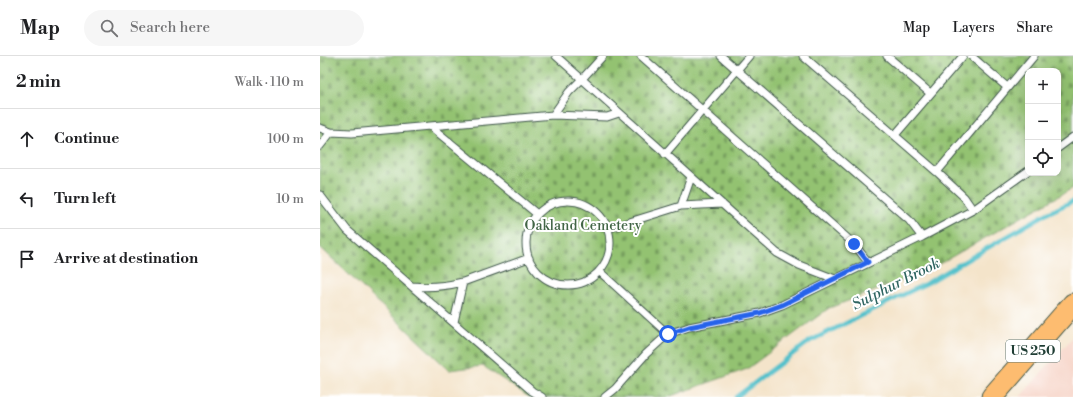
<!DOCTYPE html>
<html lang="en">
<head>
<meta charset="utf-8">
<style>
	:root { --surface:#fff; --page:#f6f6f6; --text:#202124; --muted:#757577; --line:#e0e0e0 }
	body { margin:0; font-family:"Libre Bodoni",serif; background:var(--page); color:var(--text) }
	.controls { position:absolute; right:12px; top:12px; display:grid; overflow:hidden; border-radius:8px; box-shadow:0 4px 16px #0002 }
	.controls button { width:36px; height:36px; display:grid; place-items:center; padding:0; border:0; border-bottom:1px solid var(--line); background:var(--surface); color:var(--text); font:20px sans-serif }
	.stop { position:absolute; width:12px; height:12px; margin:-9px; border:3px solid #2563eb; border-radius:50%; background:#fff }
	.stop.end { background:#2563eb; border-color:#fff; box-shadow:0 1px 4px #0008 }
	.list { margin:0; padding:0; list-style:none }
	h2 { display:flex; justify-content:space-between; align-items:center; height:52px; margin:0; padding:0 16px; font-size:17px }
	h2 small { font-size:13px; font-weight:400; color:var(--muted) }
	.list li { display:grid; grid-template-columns:26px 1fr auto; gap:12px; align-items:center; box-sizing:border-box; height:60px; padding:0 16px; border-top:1px solid var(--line) }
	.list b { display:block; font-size:15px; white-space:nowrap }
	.list em { font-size:13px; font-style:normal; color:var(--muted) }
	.icon { flex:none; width:22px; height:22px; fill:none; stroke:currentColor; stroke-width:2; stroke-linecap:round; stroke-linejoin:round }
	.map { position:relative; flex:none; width:753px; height:341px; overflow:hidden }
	header { display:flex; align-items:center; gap:24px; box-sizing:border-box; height:56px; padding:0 20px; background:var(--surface); border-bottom:1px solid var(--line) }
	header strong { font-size:19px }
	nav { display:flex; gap:22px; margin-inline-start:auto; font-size:14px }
	.search { width:280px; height:36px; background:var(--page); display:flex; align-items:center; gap:10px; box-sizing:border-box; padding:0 14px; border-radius:22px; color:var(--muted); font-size:15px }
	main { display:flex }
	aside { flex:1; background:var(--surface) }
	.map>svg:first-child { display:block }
</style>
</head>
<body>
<header>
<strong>Map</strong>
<div class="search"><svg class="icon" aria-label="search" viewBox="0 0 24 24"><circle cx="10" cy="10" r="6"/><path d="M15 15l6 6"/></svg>Search here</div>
<nav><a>Map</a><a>Layers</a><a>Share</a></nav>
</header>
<main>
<aside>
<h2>2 min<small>Walk · 110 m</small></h2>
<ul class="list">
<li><svg class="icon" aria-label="ahead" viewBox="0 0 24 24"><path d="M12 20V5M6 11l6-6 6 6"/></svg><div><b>Continue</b></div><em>100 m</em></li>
<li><svg class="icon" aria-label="left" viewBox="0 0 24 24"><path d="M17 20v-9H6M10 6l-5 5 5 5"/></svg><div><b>Turn left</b></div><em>10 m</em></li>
<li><svg class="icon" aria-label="arrive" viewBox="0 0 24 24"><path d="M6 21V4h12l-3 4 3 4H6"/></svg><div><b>Arrive at destination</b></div></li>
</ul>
</aside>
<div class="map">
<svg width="753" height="341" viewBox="0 0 753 341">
	<defs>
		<pattern id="cemetery-stones" width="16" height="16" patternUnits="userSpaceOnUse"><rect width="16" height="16" fill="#93c271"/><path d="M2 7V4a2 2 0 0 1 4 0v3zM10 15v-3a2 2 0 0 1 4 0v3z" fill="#779f5e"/></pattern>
	</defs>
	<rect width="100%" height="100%" fill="#fff"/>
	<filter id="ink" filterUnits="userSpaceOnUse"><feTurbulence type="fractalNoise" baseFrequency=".025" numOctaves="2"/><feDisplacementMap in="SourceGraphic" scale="8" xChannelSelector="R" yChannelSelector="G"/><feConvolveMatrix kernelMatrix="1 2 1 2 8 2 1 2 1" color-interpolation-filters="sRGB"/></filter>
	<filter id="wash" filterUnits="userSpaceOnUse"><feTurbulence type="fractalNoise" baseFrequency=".012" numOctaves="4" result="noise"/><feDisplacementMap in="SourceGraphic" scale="16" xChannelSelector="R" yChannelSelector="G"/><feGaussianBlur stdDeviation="0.9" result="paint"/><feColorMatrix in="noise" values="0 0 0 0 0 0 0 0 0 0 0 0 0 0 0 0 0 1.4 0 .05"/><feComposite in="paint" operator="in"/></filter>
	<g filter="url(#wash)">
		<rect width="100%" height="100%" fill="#f4e4ca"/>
		<path fill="#f6d2c4" d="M753,281v60h-53z"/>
		<path fill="url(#cemetery-stones)" stroke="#598052" fill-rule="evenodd" d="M0,0h753v132l-148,84 -96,36 -82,61 -79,28h-139l-46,-31 -34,4 -129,-123zM708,15h30v102h-30z"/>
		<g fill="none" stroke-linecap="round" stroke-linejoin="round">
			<path stroke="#54c1cb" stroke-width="4.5" d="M416,341l74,-56 119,-59 115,-67 29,-14"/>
		</g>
	</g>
	<g filter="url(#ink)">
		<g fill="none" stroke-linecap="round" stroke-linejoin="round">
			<g stroke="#3f564a" stroke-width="9">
				<path id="lane" d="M236,0l221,197 22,12 36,14
					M321,0l213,188 14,18
					M401,0l188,164 13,17
					M483,0l134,116 27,25 9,13
					M567,0l43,37
					M651,0l36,31
					M233,59l16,-23 13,-13 21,-23
					M110,70l123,-11 54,2 12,-4
					M0,72l11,4
					M575,79l68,-79
					M0,90l11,-14 21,1 78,-7 107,88
					M738,92l15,-11
					M345,98l84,-98
					M617,116l97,-116
					M0,139l27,35 185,161 10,6
					M206 187a42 42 0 1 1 84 0a42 42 0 1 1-84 0Z
					M361,150l10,-29
					M287,173l74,-23 41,-2
					M279,215l69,63 21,-7 71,-14 22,-8 140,-68 51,-27 55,-39
					M92,230c18,2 34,0 51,-4
					M134,266l9,-40 66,-24
					M285,341l10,-8 31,-35 22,-20"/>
			</g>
			<g stroke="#3f564a" stroke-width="23">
				<path id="primary" d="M672,341l81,-93"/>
			</g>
			<use href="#lane" stroke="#fff" stroke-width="7"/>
			<use href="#primary" stroke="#fdbc6f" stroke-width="21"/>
		</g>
	</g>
	<g fill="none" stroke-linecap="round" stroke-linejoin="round" filter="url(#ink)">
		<path stroke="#2563eb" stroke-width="5" d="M348,278l21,-7 71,-14 22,-8 86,-43 -14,-18"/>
	</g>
	<g text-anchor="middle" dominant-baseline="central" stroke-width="4" stroke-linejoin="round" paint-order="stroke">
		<rect fill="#fff" stroke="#627771" stroke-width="1" x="686" y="284" width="54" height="22" rx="3"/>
		<g font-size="13" font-weight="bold" fill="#1f3d34">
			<text x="713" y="295">US 250</text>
		</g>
		<g font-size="14" fill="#426546" stroke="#fff">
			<text x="263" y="170">Oakland Cemetery</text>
		</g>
		<g font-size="15" font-style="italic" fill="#2f6561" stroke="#fff">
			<text transform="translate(576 228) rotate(-27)">Sulphur Brook</text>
		</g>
	</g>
</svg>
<div class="controls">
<button>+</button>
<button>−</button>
<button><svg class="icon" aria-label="locate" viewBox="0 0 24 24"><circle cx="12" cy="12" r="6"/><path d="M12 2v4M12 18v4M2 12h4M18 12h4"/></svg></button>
</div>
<div class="stop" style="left:348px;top:278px"></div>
<div class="stop end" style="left:534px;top:188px"></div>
</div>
</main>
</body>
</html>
